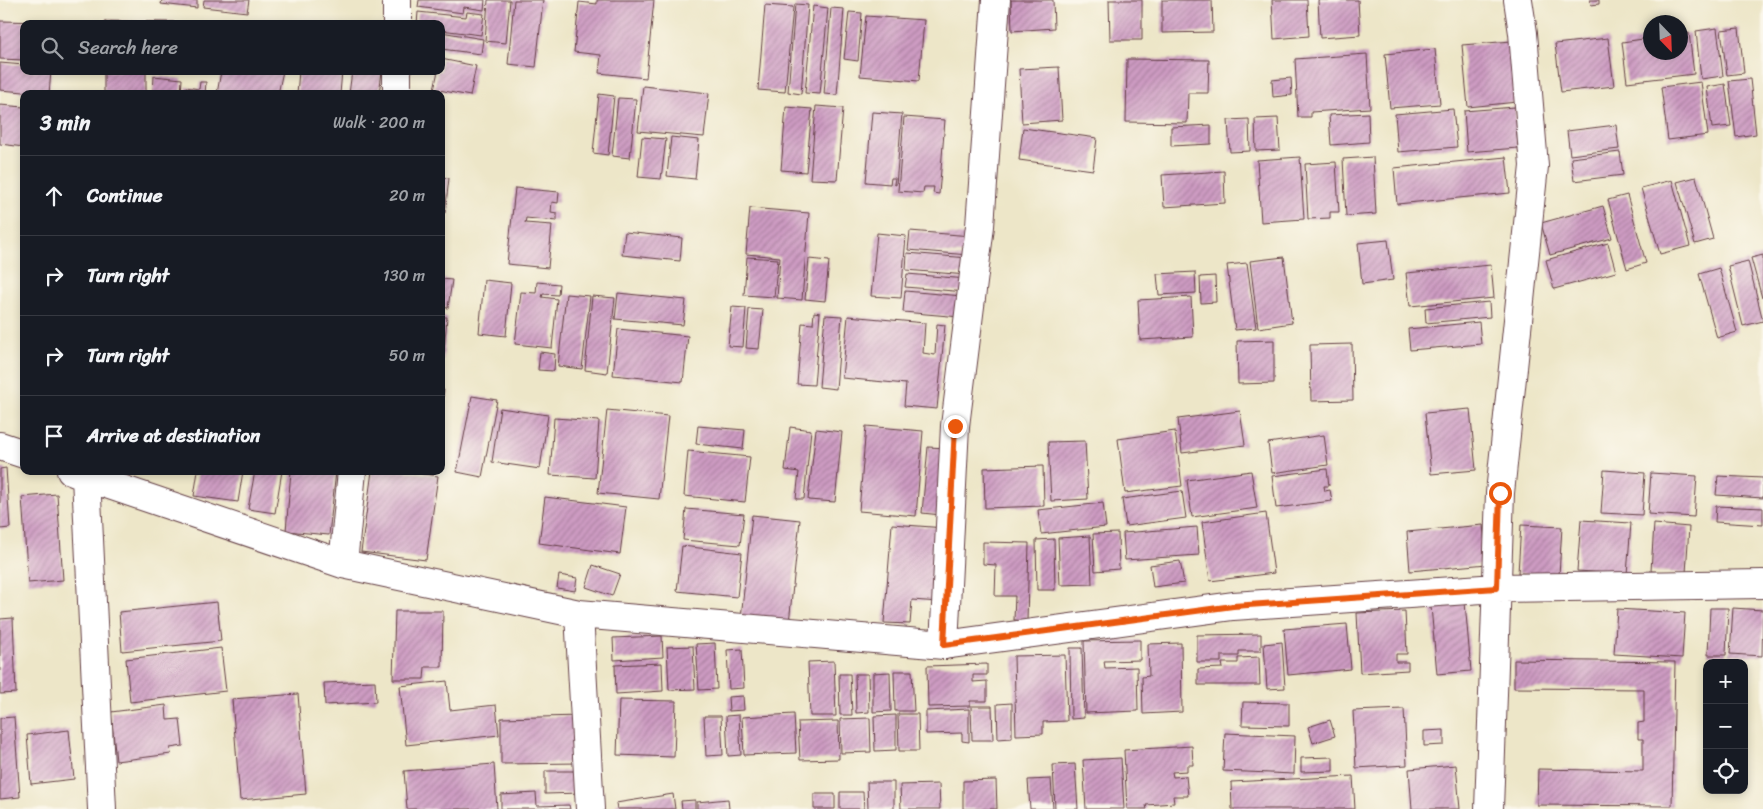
<!DOCTYPE html>
<html lang="en">
<head>
<meta charset="utf-8">
<style>
	:root { --surface:#171b24; --page:#242831; --text:#f1f3f6; --muted:#9ea1a6; --line:#363941 }
	body { margin:0; font-family:Sriracha,sans-serif; background:var(--page); color:var(--text) }
	.controls { position:absolute; right:15px; bottom:15px; display:grid; overflow:hidden; border-radius:10px; box-shadow:0 2px 8px #0003 }
	.controls button { width:45px; height:45px; display:grid; place-items:center; padding:0; border:0; border-bottom:1px solid var(--line); background:var(--surface); color:var(--text); font:25px sans-serif }
	.compass { position:absolute; left:1643px; top:15px; width:45px; height:45px; border-radius:50%; background:var(--surface); box-shadow:0 2px 8px #0003; rotate:157deg }
	.stop { position:absolute; width:15px; height:15px; margin:-11px; border:4px solid #ea580c; border-radius:50%; background:#fff }
	.stop.end { background:#ea580c; border-color:#fff; box-shadow:0 1px 5px #0008 }
	.list { margin:0; padding:0; list-style:none }
	h2 { display:flex; justify-content:space-between; align-items:center; height:65px; margin:0; padding:0 20px; font-size:21px }
	h2 small { font-size:16px; font-weight:400; color:var(--muted) }
	.list li { display:grid; grid-template-columns:32px 1fr auto; gap:15px; align-items:center; box-sizing:border-box; height:80px; padding:0 20px; border-top:1px solid var(--line) }
	.list b { display:block; font-size:19px; white-space:nowrap }
	.list em { font-size:16px; font-style:normal; color:var(--muted) }
	.icon { flex:none; width:28px; height:28px; fill:none; stroke:currentColor; stroke-width:2; stroke-linecap:round; stroke-linejoin:round }
	.map { position:relative; flex:none; width:1763px; height:809px; overflow:hidden }
	.search { position:absolute; background:var(--surface); box-shadow:0 2px 8px #0003; left:20px; top:20px; width:425px; height:55px; display:flex; align-items:center; gap:12px; box-sizing:border-box; padding:0 18px; border-radius:10px; color:var(--muted); font-size:19px }
	.panel { position:absolute; background:var(--surface); box-shadow:0 2px 8px #0003; left:20px; top:90px; width:425px; height:385px; border-radius:10px }
	.map>svg:first-child { display:block }
</style>
</head>
<body>
<div class="map">
<svg width="1763" height="809" viewBox="0 0 1763 809">
	<defs>
		<pattern id="building-hatch" width="6" height="6" patternUnits="userSpaceOnUse" patternTransform="scale(1.25)"><rect width="6" height="6" fill="#cd9bc2"/><path d="M-1 1l2-2M0 6l6-6M5 7l2-2" fill="none" stroke="#a87e9e"/></pattern>
	</defs>
	<rect width="100%" height="100%" fill="#fbf7ec"/>
	<filter id="ink" filterUnits="userSpaceOnUse"><feTurbulence type="fractalNoise" baseFrequency=".02" numOctaves="2"/><feDisplacementMap in="SourceGraphic" scale="10" xChannelSelector="R" yChannelSelector="G"/><feConvolveMatrix kernelMatrix="1 2 1 2 8 2 1 2 1" color-interpolation-filters="sRGB"/></filter>
	<filter id="wash" filterUnits="userSpaceOnUse"><feTurbulence type="fractalNoise" baseFrequency=".0096" numOctaves="4" result="noise"/><feDisplacementMap in="SourceGraphic" scale="20" xChannelSelector="R" yChannelSelector="G"/><feGaussianBlur stdDeviation="1.12" result="paint"/><feColorMatrix in="noise" values="0 0 0 0 0 0 0 0 0 0 0 0 0 0 0 0 0 1.4 0 .05"/><feComposite in="paint" operator="in"/></filter>
	<g filter="url(#wash)">
		<rect width="100%" height="100%" fill="#ede6c8"/>
		<g id="blocks">
			<path fill="url(#building-hatch)" d="M162,0h35v8l-36,-4z
				M204,0h45l-2,12 -44,-5z
				M419,0h66l-1,10 -20,-3 -1,6 -45,-6z
				M488,0h22l-4,43 -21,-2z
				M514,0h29l-7,67 -28,-3z
				M597,0h57l-8,78 -47,-5 2,-18 -27,-3 5,-50 18,2z
				M1011,0h42l1,28 -42,3z
				M1109,0h33v40h-32z
				M1162,0h50l1,32 -51,1z
				M1272,0h35l2,36 -35,3z
				M1318,0h40l2,35 -40,3z
				M1590,0h9v4l-8,1z
				M795,4l13,1 -7,89 -13,-2z
				M765,5l28,2 -8,85 -27,-2z
				M813,6l15,2 -8,86 -15,-1z
				M831,8l13,1 -7,86 -13,-1z
				M418,12l48,5 1,-5 17,2 -3,21 -40,-5v-6h-24z
				M849,12l13,1 -4,48 -14,-2z
				M866,16l58,4 -5,61 -59,-5z
				M0,21l45,1v2h-21v36l-24,-1z
				M105,21l69,1v2h-69z
				M1717,28l6,48 -22,3 -5,-48z
				M1739,28l5,45 -17,2 -6,-45z
				M441,32l42,7 -2,15 -40,-5z
				M1689,33l5,41 -67,8 -5,-40 28,-4v14h30v-18z
				M1608,38l6,48 -53,6 -6,-48z
				M1512,41l5,61 -49,5 -6,-62z
				M1435,49l5,55 -50,4 -5,-54z
				M1367,54l3,54 -59,4v5h-13l-3,-58z
				M441,59l35,7 -6,30 -36,-7 4,-18h3z
				M1127,59l82,1 -1,33h-20l-1,30 -61,-1z
				M0,63l24,2v6h27l-2,23 -49,-4z
				M1059,67l3,53 -40,3 -3,-54z
				M104,71h42v23h-42z
				M221,71h62l-5,23h-61z
				M299,71h43l-2,23h-43z
				M352,71h30l-3,23h-30z
				M154,76l28,3 -1,15h-28z
				M1291,78l1,17 -19,2 -1,-17z
				M1750,79l6,55 -20,3 -7,-56z
				M200,82h6l-1,12h-17l-2,-7 13,2z
				M1701,82l7,53 -40,5 -7,-53z
				M1725,84l6,42 -19,2 -5,-41z
				M643,86l66,7 -5,44 -66,-6z
				M599,94l15,2 -6,59 -15,-2z
				M618,98l18,1 -6,59 -18,-2z
				M0,105l24,2v40l-24,-3z
				M816,106l27,2 -6,72 -27,-1z
				M786,107l26,2 -6,63 -25,-2z
				M1515,107l3,41 -51,4 -3,-41z
				M1453,109l4,38 -59,5 -3,-38z
				M872,112l30,2 -6,71 -2,-1 1,-6h-4l-1,6 -24,-2z
				M1368,113l1,29 -38,3 -2,-30z
				M904,117l41,3 -6,74 -6,-1 1,-6h-10l-1,6 -25,-2z
				M1278,118l2,32 -24,1 -1,-32z
				M1249,119l1,32 -20,1 -2,-32z
				M1211,125v19l-40,2v-19z
				M1616,125l3,24 -49,6 -3,-24z
				M1023,128l74,10 -4,32 -74,-10z
				M642,137l24,2 -5,40 -23,-2z
				M671,137l28,3 -4,39 -28,-3z
				M1620,152l3,23 -49,6 -3,-23z
				M1300,157l4,62 -43,3 -4,-62z
				M1373,157l3,57 -30,2 -3,-57z
				M1506,157l4,36 -113,11 -3,-36z
				M1336,162l3,50h-9v6l-22,1 -3,-55z
				M1224,171l1,32 -61,4 -2,-32z
				M441,177l8,1 -4,35 -4,-1z
				M1696,177l17,62 -18,5 -18,-62z
				M1672,180l18,66 -30,8 -19,-66z
				M515,188l44,4 -1,11 -6,-1 -1,10 6,1v8l-31,-3 -1,5 27,2 -4,43 -41,-4z
				M1627,195l19,68 -19,6 -19,-69z
				M1603,206l9,32 -62,17 -9,-32z
				M750,208l59,5 -7,87 -25,-2 3,-41 -34,-3z
				M910,231l61,5 -2,19 -61,-5z
				M625,232l57,6 -2,23 -58,-6z
				M877,233l29,3 -5,62 -30,-2z
				M1388,240l5,40 -31,4 -4,-41z
				M1608,243l8,29 -62,17 -8,-29z
				M907,253l62,5 -2,17 -61,-5z
				M1763,255v42l-1,1 -11,-40z
				M747,257l31,2 -4,38 -30,-2z
				M1284,257l8,66 -34,5 -8,-67z
				M809,259l20,2 -4,40 -20,-2z
				M1748,261l15,60 -20,5 -15,-60z
				M1247,263l9,65 -21,2 -8,-65z
				M1491,265l3,33 -84,8 -4,-33z
				M1719,268l18,64 -20,6 -18,-64z
				M1195,272l1,21 -37,2 -2,-21z
				M907,274l60,5 -1,13 -61,-5z
				M1215,276l1,26 -15,1 -1,-26z
				M441,279l11,1 -4,28 -7,-1z
				M484,280l27,3 -5,53 -27,-3z
				M537,282l22,2 -1,11 -15,-1 -1,3 15,2 -5,49 -37,-4 6,-52 15,1z
				M905,291l69,6 -2,21 -69,-6z
				M618,293l68,7 -3,25 -68,-6z
				M566,294l24,2 -8,73 -24,-3z
				M592,296l23,2 -8,75 -22,-3z
				M1191,297l2,40 -53,3 -2,-40z
				M1489,302l1,15 -64,6 -1,-15z
				M732,307l14,1 -3,39 -15,-1z
				M749,309l14,1 -4,39 -13,-1z
				M814,312l6,1 -6,72 -17,-1 5,-61 11,1z
				M825,315l17,1 -6,73 -17,-2z
				M848,316l77,7 -2,30 12,2 2,-31 8,1 -8,84 -33,-3 2,-22 -64,-6z
				M441,317h6l-4,44h-2z
				M1479,322l2,22 -71,6 -2,-21z
				M618,329l70,7 -5,46 -70,-7z
				M1274,340v43l-36,1 -1,-43z
				M1352,344l1,56 -42,1 -1,-56z
				M540,352l15,2 -1,17 -16,-1z
				M441,389l3,1 -2,13h-1z
				M472,396l25,4 -15,77 -25,-5z
				M500,408l48,7 -8,54 -48,-7z
				M1470,409l6,61 -45,4 -6,-61z
				M607,410l61,6 -9,83 -61,-6z
				M1240,411l5,34 -63,8 -4,-34z
				M554,418l45,3 -4,57 -45,-3z
				M698,426l47,4 -2,19 -47,-5z
				M866,426l57,5 -7,85 -57,-5z
				M790,427l21,3 -7,69h-8l3,-27 -14,-2z
				M816,429l26,3 -7,70 -27,-2z
				M1175,431l7,55 -57,7 -7,-54z
				M1324,435l4,30 -56,8 -4,-30z
				M1085,441l3,58 -37,2 -3,-59z
				M928,447l18,1 -5,67 -19,-2z
				M688,451l62,6 -5,45 -61,-6z
				M1043,466l1,40 -59,2 -1,-40z
				M6,468l4,60 -10,1v-60z
				M1327,469l2,17h-5l1,5 5,-1 2,11 -56,7 -4,-32z
				M1604,470l41,3 -3,42 -41,-2z
				M198,471h45l-5,31 -44,-6z
				M255,471h27l-7,42 -27,-4z
				M291,471h45l-7,64 -43,-4z
				M372,471h30l36,5 -12,84 -65,-8z
				M1251,471l6,37 -65,9 -5,-37z
				M1651,473l46,3 -3,41 -46,-3z
				M1718,476l45,2v20l-47,-3z
				M1182,491l4,27 -60,8 -4,-27z
				M57,494l6,86 -35,3 -6,-86z
				M545,497l81,10 -6,47 -81,-11z
				M1103,503l3,24 -65,7 -3,-24z
				M1716,506l47,2v17l-48,-3z
				M686,509l58,5 -4,31 -57,-5z
				M1266,513l8,60 -64,8 -8,-59z
				M752,515l48,5 -11,103 -48,-5z
				M1581,520l50,3 -4,51 -50,-3z
				M892,524l53,4 -6,74 -27,-2 -2,24 -26,-1z
				M1654,524l35,3 -3,46 -35,-2z
				M1483,525l4,39 -77,7 -3,-39z
				M1521,525l41,2 -3,48 -41,-2z
				M1197,527l2,28 -74,5 -2,-27z
				M1118,533l1,36 -24,2 -2,-37z
				M1090,536l2,48 -32,1 -2,-47z
				M1054,539l1,51h-18l-1,-50z
				M983,542l46,1 -2,78 -13,-1 1,-24h-20l1,-31 -13,-1z
				M682,546l60,7 -5,44 -60,-6z
				M1180,561l4,22 -31,4 -3,-22z
				M593,565l27,9 -8,22 -26,-9z
				M559,575l18,3 -2,13 -18,-3z
				M1464,591l7,80 -34,3 -7,-79z
				M217,602l4,39 -99,10 -3,-39z
				M1710,608h18l-2,47h-18z
				M1733,608l30,2 -1,46 -32,-2z
				M1617,609l68,4 -3,45 -68,-4z
				M395,611h48l-1,56h-17l-1,12h-31z
				M1405,611l2,43h-11v8h12v8l-48,3 -3,-60z
				M13,618l3,75 -16,1v-75z
				M1347,624l4,45 -63,6 -4,-46z
				M1261,634v17h-22v5h-18v6h-24v-27z
				M662,636l1,21 -49,3 -1,-22z
				M1140,640v20l-36,1 1,7 32,-1 1,44 -52,2 -2,-72z
				M1282,642l3,46 -18,1 -3,-45z
				M715,643l2,46 -18,1 -3,-46z
				M1181,643l1,69 -39,2 -1,-37 7,-1 -1,-32z
				M693,646l2,43 -26,1 -2,-43z
				M221,648l5,43 -96,11 -4,-43z
				M1070,648h12l2,70 -13,1z
				M742,649l2,39 -15,1 -2,-39z
				M1065,655l2,66 -24,1v12l-27,1 -2,-79z
				M1259,657l1,28h-62v-16l25,-1 -1,-5h16v-5z
				M1514,660l161,2 -3,144 -135,-1 1,-36 105,2v-32h-5v-16l6,-1v-33l-130,-1z
				M834,661l2,55h-26l-2,-54z
				M662,663l1,28 -47,3 -1,-29z
				M987,664v11h-14v7l14,-1v20h-17v5l-42,1 -1,-41z
				M894,671h18l2,40h-19z
				M890,672l1,39 -18,1v-39z
				M839,674h11l2,41h-12z
				M855,674h13l1,38 -13,1z
				M375,681l1,21 -51,3 -1,-22z
				M447,681l3,29 46,-5 3,30 -93,10 -6,-59z
				M298,694l8,100 -66,6 -8,-101z
				M743,696l1,14 -15,1 -1,-14z
				M619,700l57,1 -2,56 -57,-2z
				M1243,702l46,1v23l-47,-1z
				M1012,703v35l-14,1 -1,-35z
				M166,705l1,15 13,-1 3,27 -13,2 1,6 -55,7 -5,-49z
				M971,706h21l1,34h-21z
				M969,709v33l-7,-1v-8l-36,1v-23z
				M1404,709l3,56 -51,3 -3,-57z
				M794,714l2,39 -52,2 -2,-38z
				M898,714h20l1,37h-20z
				M739,715l2,40 -13,1 -2,-40z
				M896,715v35l-21,1 -1,-35z
				M580,716v47l-79,1v-46z
				M704,716h17l2,39 -17,1z
				M14,717l6,80 -20,2v-81z
				M870,718l1,34 -30,1 -1,-34z
				M1330,720l5,16 -22,7 -5,-16z
				M838,721l1,38 -39,1 -2,-38z
				M69,730l5,49 -43,5 -4,-49z
				M1444,730v15l-20,1v-15z
				M1225,733l70,3 -1,38 -71,-3z
				M1192,746l1,19h-6v6l-15,1 1,5 13,-1 2,20h-15l1,7 -28,2 1,4h-20l-3,-59z
				M1333,757v14l-32,1v-14z
				M1121,758l3,51h-38l-3,-49z
				M494,764l3,45h-90l-3,-38z
				M1075,764l3,45h-23l-2,-44z
				M1456,765l4,44h-48l-3,-40z
				M545,771h36l1,22 -37,1z
				M1353,776l2,33h-123l-1,-27z
				M1051,779l2,30h-23l-2,-29z
				M996,780l1,29h-34v-28z
				M867,782h27v27h-26z
				M939,784l1,25h-39l-1,-24z
				M840,792h23l1,17h-24z
				M536,793l1,13 32,-1 1,4h-69v-14z
				M673,794l2,15h-58l-1,-6z
				M814,794h21v15h-21z
				M728,799l1,10h-32v-7z
				M695,800v9h-13l-1,-8z"/>
		</g>
	</g>
	<g filter="url(#ink)">
		<use href="#blocks" fill-opacity="0" stroke="#623d43" stroke-width="1"/>
		<g fill="none" stroke-linecap="round" stroke-linejoin="round">
			<g stroke="#623d43" stroke-width="30">
				<path id="minor" d="M397,0v24
					M397,71v23
					M0,446l24,8
					M71,471l15,6 16,332
					M86,477l257,87 236,50 11,195
					M343,564l9,-93
					M579,614l365,31 289,-39 264,-18 266,-4
					M944,645l11,-219 25,-200 16,-226
					M1489,809l11,-316 34,-327 -11,-133 -5,-33"/>
			</g>
			<use href="#minor" stroke="#fff" stroke-width="28"/>
		</g>
	</g>
	<g fill="none" stroke-linecap="round" stroke-linejoin="round" filter="url(#ink)">
		<path stroke="#ea580c" stroke-width="6" d="M955,426l-11,219 289,-39 264,-18 3,-95"/>
	</g>
</svg>
<div class="controls">
<button>+</button>
<button>−</button>
<button><svg class="icon" aria-label="locate" viewBox="0 0 24 24"><circle cx="12" cy="12" r="6"/><path d="M12 2v4M12 18v4M2 12h4M18 12h4"/></svg></button>
</div>
<svg class="compass" viewBox="-18 -18 36 36"><path d="M0-13l5 13h-10z" fill="#e53935"/><path d="M0 13l5-13h-10z" fill="#9ea1a6"/></svg>
<div class="stop" style="left:1500px;top:493px"></div>
<div class="stop end" style="left:955px;top:426px"></div>
<div class="search"><svg class="icon" aria-label="search" viewBox="0 0 24 24"><circle cx="10" cy="10" r="6"/><path d="M15 15l6 6"/></svg>Search here</div>
<section class="panel">
<h2>3 min<small>Walk · 200 m</small></h2>
<ul class="list">
<li><svg class="icon" aria-label="ahead" viewBox="0 0 24 24"><path d="M12 20V5M6 11l6-6 6 6"/></svg><div><b>Continue</b></div><em>20 m</em></li>
<li><svg class="icon" aria-label="right" viewBox="0 0 24 24"><path d="M7 20v-9h11M14 6l5 5-5 5"/></svg><div><b>Turn right</b></div><em>130 m</em></li>
<li><svg class="icon" aria-label="right" viewBox="0 0 24 24"><path d="M7 20v-9h11M14 6l5 5-5 5"/></svg><div><b>Turn right</b></div><em>50 m</em></li>
<li><svg class="icon" aria-label="arrive" viewBox="0 0 24 24"><path d="M6 21V4h12l-3 4 3 4H6"/></svg><div><b>Arrive at destination</b></div></li>
</ul>
</section>
</div>
</body>
</html>
